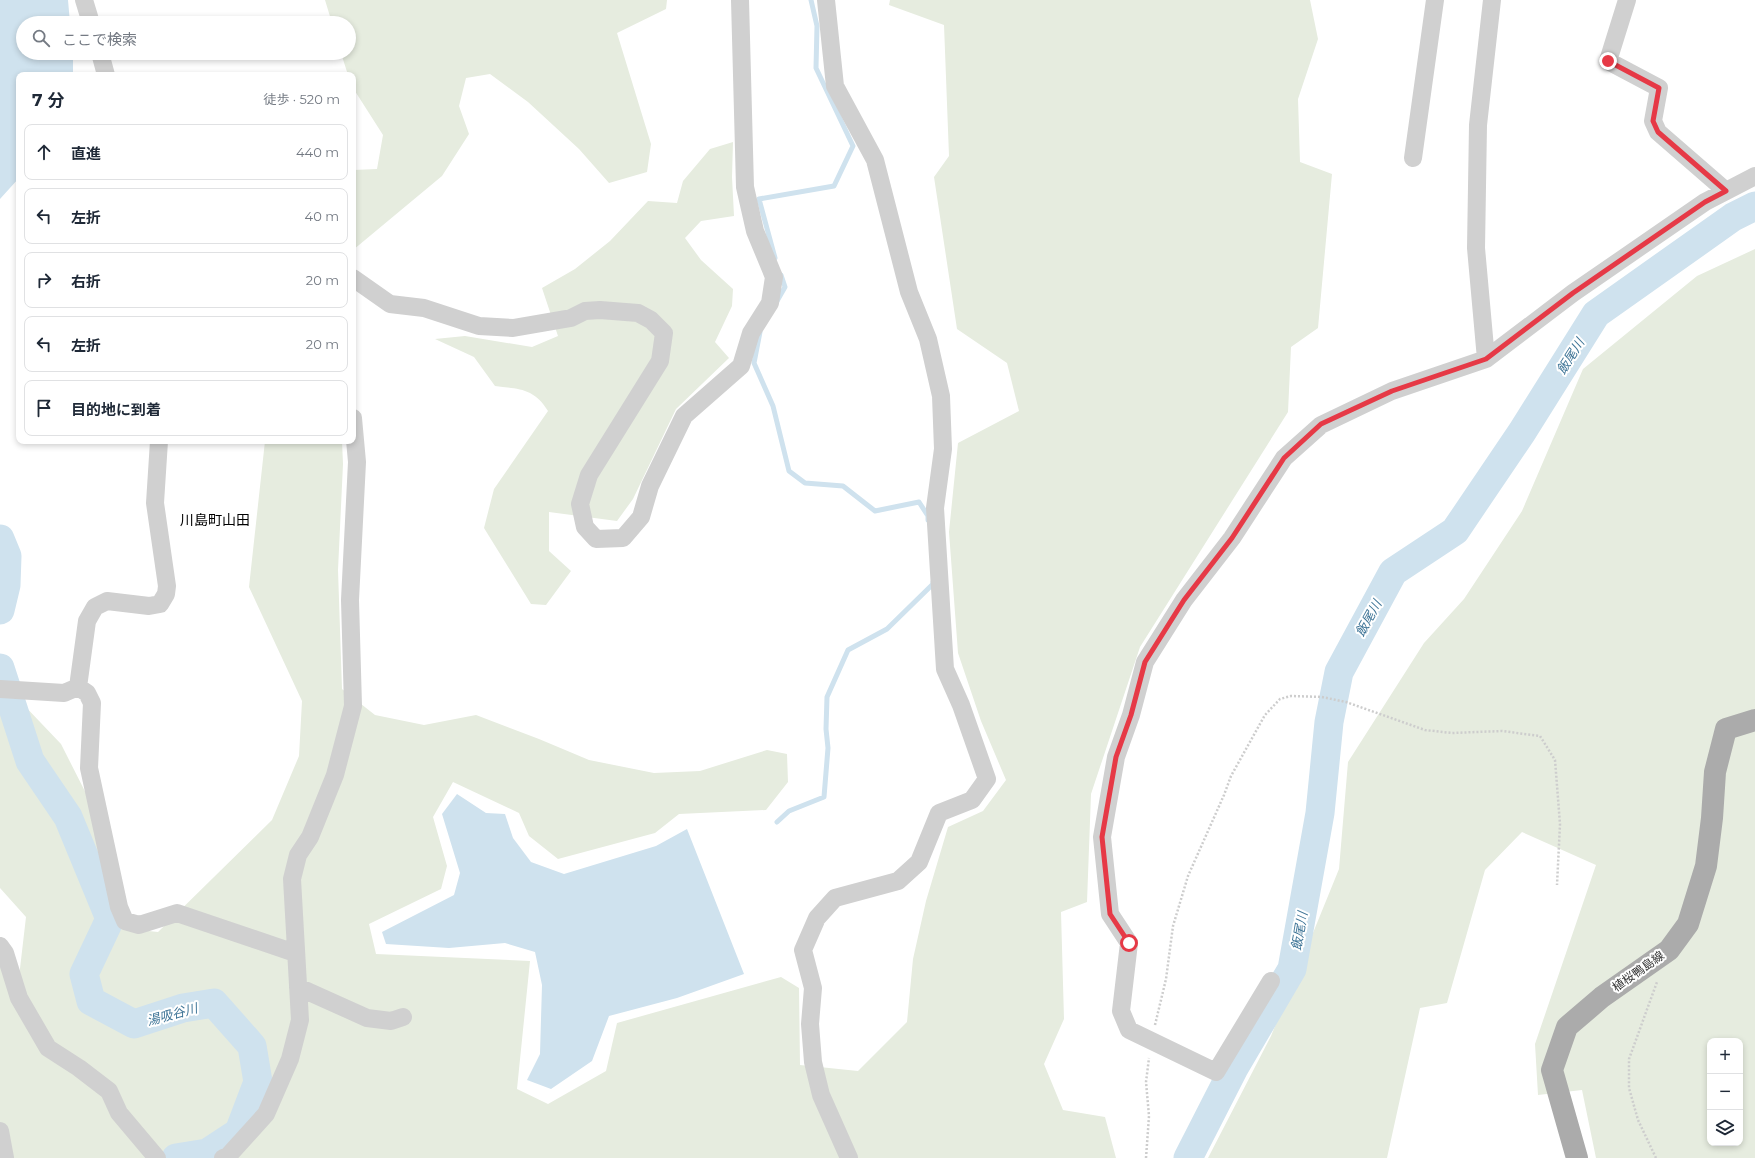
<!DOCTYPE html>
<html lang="ja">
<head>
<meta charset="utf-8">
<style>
	:root { --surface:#fff; --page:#f6f6f7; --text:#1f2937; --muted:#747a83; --line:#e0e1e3 }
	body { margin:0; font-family:Montserrat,"Noto Sans JP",sans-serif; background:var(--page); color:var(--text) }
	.controls { position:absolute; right:12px; bottom:12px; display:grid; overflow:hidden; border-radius:8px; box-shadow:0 2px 6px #0003 }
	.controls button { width:36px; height:36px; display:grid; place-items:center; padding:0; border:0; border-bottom:1px solid var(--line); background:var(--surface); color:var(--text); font:20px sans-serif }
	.stop { position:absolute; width:12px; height:12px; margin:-9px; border:3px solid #e63946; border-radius:50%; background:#fff }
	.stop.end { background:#e63946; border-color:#fff; box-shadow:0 1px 4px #0008 }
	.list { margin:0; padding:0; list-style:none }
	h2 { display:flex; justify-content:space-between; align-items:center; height:52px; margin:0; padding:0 16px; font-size:17px }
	h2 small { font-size:13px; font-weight:400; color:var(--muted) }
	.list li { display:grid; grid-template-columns:26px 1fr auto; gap:12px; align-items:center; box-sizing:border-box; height:56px; margin:0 8px 8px; padding:0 8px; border:1px solid var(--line); border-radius:8px }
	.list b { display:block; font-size:15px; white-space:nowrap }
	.list em { font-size:13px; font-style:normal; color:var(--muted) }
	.icon { flex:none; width:22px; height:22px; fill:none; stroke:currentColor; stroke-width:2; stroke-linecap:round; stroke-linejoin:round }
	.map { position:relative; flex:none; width:1755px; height:1158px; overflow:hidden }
	.search { position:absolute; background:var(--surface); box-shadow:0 2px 6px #0003; left:16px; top:16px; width:340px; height:44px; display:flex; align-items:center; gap:10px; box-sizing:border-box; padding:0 14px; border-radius:22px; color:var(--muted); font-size:15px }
	.panel { position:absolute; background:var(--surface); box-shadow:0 2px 6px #0003; left:16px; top:72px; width:340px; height:372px; border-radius:8px }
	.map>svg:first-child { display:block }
</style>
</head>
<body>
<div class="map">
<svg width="1755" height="1158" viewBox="0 0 1755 1158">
	<rect width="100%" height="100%" fill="#fff"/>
	<path fill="#e6ecdf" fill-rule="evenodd" d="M325,0h342l-1,9 -49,24 34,111 -4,28 -38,11 -30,-34 -51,-47 -38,-28 -24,4 -7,28 10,28 -27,42 -89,74v-80l24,-1 6,-34 -30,-47v-13h-5l-7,-22h8v-30h-17z
		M890,0h420l8,39 -20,60 2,63 32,12 -14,154 -27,19 -3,65 -148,235 -49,147 -4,108 -26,10 3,107 -20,45 19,46 42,7 11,41h-1116v-195l19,14 7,-60 -26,-29v-208l61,64 42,83 8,100 47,5 114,-112 27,-64 3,-55 -53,-114 16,-146h77l1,23 -5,106 4,119 33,26 49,10 52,-10 63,24 50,21 65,13 46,-2 67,-21 20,4 1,28 -22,28 -87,4 -24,19 -97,26 -29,-23 -10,-23 -66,-31 -20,35 14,49 -6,23 -72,35 7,30 154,7 -13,128 31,15 58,-33 11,-48 164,-46 18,11 1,77 58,6 49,-49 6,-63 13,-58 22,-74 35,-16 23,-31 -25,-59 -23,-68 -9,-121 9,-89 61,-32 -12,-48 -50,-34 -23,-152 15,-21 -5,-131 -55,-20z
		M733,142l-1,35 2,39 -33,5 -16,17 16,22 32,29 -1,17 -17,36 14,16 -53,51 -43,90 -16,22 -68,-9v39l22,20 -25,34 -15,-1 -47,-76 10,-39 54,-78c-14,-23 -29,-22 -53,-25l-21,-29 -39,-18 30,-3 67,11 26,-11 -16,-48 33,-19 35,-28 38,-40 29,2 6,-22 27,-32z
		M1755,249v909h-159l-14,-68 -44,5 -3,-51 61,-179 -74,-33 -37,38 -38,133 -27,5 -33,150h-179l63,-122 68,-167 9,-107 76,-119 40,-44 58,-88 61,-142 114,-93zM1710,1041h30v102h-30z"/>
	<path fill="#cfe2ee" d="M0,0h68l2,23h-47v30h50v22h-54v103l-19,21z
		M457,794l29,19 19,1 8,24 18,24 33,12 92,-28 31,-17 57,145 -67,24 -68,18 -17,45 -41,28 -24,-9 13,-26 2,-69 -7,-33 -30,-9 -56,5 -63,-4 -4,-12 72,-37 6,-22 -18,-59z"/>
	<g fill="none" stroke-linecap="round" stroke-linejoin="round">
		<path stroke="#cfe2ee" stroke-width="5" d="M775,258l-16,-59 75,-13 19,-40 -37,-78 1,-42 -6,-26
			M777,301l8,-14 -4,-12
			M760,332l-6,31 19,43 16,65 16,12 38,3 32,25 44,-9 9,14v4
			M777,822l12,-11 35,-14 4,-49 -2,-19 1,-32 21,-47 39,-21 46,-45v-2"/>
		<path stroke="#cfe2ee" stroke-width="29" d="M0,539l7,17 -1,29 -6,25
			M0,668l30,93 38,56 42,102 -26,55 7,27 43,23 49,-16 31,-5 38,43 6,36 -19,50 -32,21 -31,5
			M1188,1158l46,-90 58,-99 28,-156 9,-91 10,-50 54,-100 62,-41 67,-99 74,-118 137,-97 22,-11"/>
		<path stroke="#cdcdcd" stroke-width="2.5" stroke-dasharray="2 2" stroke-linecap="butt" d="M1155,1025l11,-46 7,-53 15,-50 36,-81 7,-19 34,-61 15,-16 11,-3 31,1 24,5 79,28 27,3 50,-2 38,5 15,24 5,64 -3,61
			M1146,1158l3,-42 -3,-34 3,-24
			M1656,1158l-18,-38 -9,-32v-29l28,-77"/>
		<path stroke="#d0d0d0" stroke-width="18" d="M84,0l7,23
			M826,0l9,86 40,74 34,132 19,47 13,57 2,53 -8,59 10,161 16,36 26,74 -15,21 -33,13 -20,49 -21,19 -63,17 -18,20 -14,32 10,38 -3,36 3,38 8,33 28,63
			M1627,0l-19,61 51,27 -6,33 5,11 68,59
			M100,53l6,22
			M1413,158l22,-158
			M353,278l37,26 34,4 55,18 34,2 58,-10 14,-7 15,-1 38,3 13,7 13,13 -4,28 -71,114 -9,29 5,23 11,12 27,-1 18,-21 9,-31 34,-70 57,-50 10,-33 19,-30 4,-26 -19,-46 -10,-44 -5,-187
			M1486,359l-10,-111 2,-123 14,-125
			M78,687l9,-66 8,-14 12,-6 42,5 11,-2 6,-10 1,-8 -12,-83 4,-62
			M0,689l64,4 14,-6 9,6 5,10 -3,65 30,139 6,14 14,4 38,-12 118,40
			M0,946l5,7 14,45 29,50 31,20 30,23 10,22 38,45
			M1271,981l-55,91 -87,-42 -8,-19 8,-68 -19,-29 -8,-77 14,-80 15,-42 14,-53 39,-62 48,-62 52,-80 37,-33 71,-34 94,-32 87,-66 132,-91 50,-26
			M298,987l69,31 24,3 12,-4
			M0,1131l5,27
			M223,1158l5,-2 38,-42 24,-55 10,-39 -8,-141 6,-24 12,-18 25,-62 18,-69 -3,-106 7,-138 -4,-44"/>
		<path stroke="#ababab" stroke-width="22" d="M1577,1158l-25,-88 15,-43 35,-30 67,-47 19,-26 18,-58 6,-48 3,-46 11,-43 29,-9"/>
	</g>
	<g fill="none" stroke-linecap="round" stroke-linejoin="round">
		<path stroke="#e63946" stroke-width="5" d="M1129,943l-19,-29 -8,-77 14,-80 15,-42 14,-53 39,-62 48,-62 52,-80 37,-34 71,-33 94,-32 87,-66 132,-91 21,-11 -68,-59 -5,-11 6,-33 -51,-27"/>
	</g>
	<g text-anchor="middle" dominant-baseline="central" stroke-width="4" stroke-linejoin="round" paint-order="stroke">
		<g font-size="12" fill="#333" stroke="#fff">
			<text transform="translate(1638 971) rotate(-35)">植桜鴨島線</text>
		</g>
		<g font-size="13" font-style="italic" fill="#3f7597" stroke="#fff">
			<text transform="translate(1570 356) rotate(-58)">飯尾川</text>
			<text transform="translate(1368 618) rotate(-61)">飯尾川</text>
			<text transform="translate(1299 931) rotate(-80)">飯尾川</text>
			<text transform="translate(172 1014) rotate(-15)">湯吸谷川</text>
		</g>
		<g font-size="14" fill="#000" stroke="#fff">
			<text x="215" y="520">川島町山田</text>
		</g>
	</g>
</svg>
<div class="controls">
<button>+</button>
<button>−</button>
<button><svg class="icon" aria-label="layers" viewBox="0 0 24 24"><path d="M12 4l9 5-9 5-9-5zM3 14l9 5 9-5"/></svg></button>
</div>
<div class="stop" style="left:1129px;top:943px"></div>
<div class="stop end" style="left:1608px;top:61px"></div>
<div class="search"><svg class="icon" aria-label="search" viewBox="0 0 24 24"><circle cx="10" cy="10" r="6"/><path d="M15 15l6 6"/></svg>ここで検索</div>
<section class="panel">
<h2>7 分<small>徒歩 · 520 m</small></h2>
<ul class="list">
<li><svg class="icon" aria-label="ahead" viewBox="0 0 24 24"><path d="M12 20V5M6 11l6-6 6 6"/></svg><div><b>直進</b></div><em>440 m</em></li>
<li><svg class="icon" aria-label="left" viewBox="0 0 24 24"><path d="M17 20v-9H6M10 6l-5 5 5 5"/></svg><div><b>左折</b></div><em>40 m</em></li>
<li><svg class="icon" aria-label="right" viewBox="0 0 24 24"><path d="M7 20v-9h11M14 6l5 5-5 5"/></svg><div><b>右折</b></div><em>20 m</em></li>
<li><svg class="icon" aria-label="left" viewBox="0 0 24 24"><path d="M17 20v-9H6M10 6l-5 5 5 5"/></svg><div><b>左折</b></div><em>20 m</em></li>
<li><svg class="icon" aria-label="arrive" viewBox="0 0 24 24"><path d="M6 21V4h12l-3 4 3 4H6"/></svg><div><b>目的地に到着</b></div></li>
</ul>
</section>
</div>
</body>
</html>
